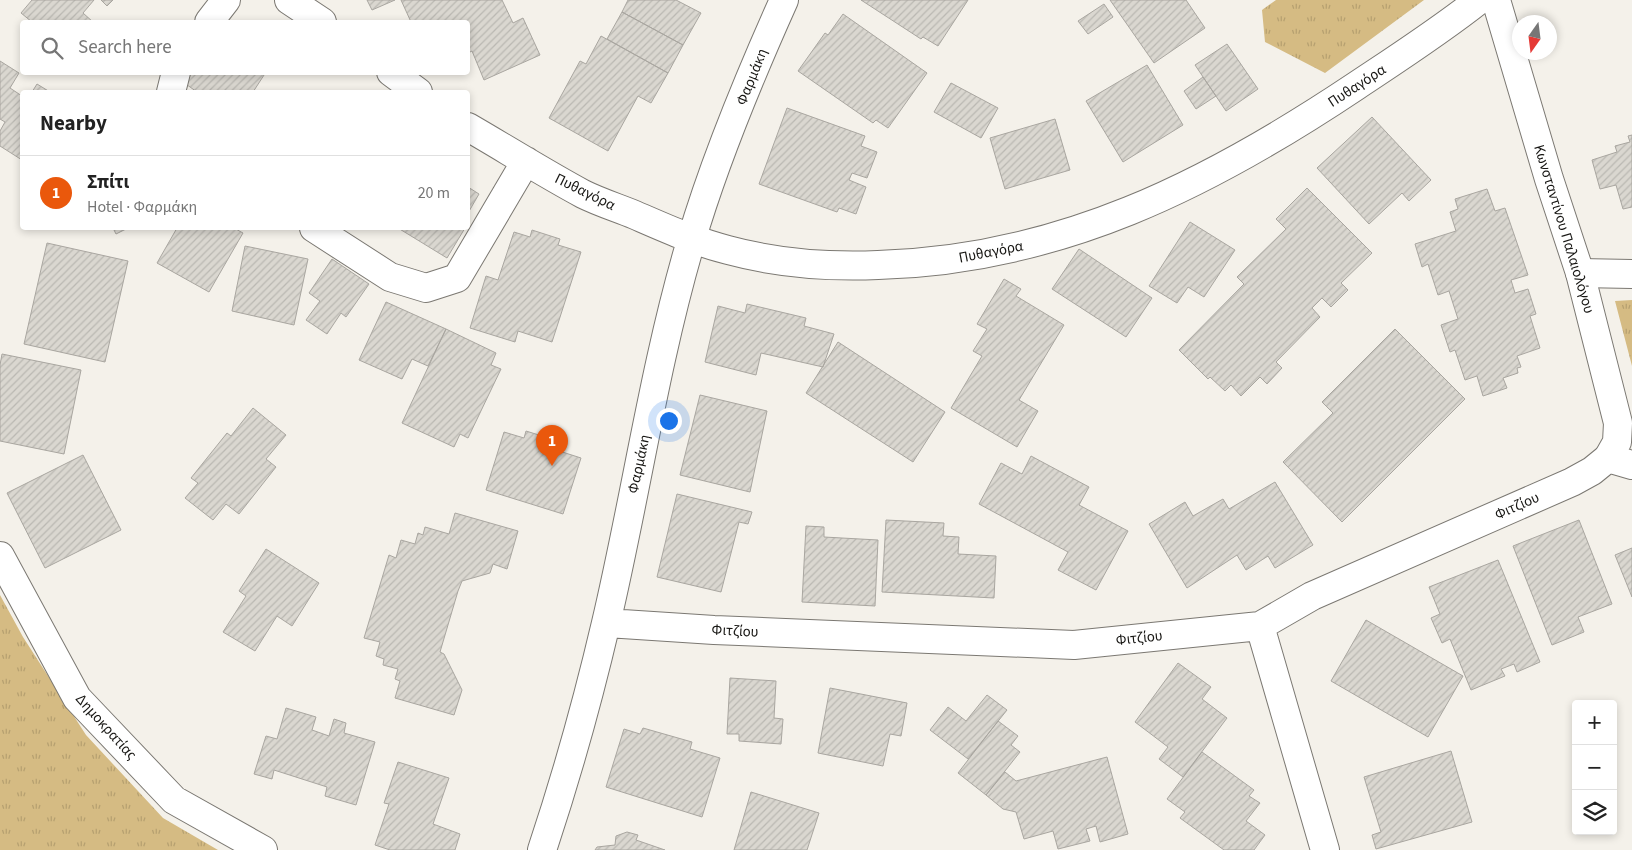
<!DOCTYPE html>
<html lang="en">
<head>
<meta charset="utf-8">
<style>
	:root { --surface:#fff; --page:#f2f2f2; --text:#222; --muted:#767676; --line:#e0e0e0; --accent:#ea580c }
	body { margin:0; font-family:"Source Sans 3",sans-serif; background:var(--page); color:var(--text) }
	.controls { position:absolute; right:15px; bottom:15px; display:grid; overflow:hidden; border-radius:5px; box-shadow:0 2px 8px #0003 }
	.controls button { width:45px; height:45px; display:grid; place-items:center; padding:0; border:0; border-bottom:1px solid var(--line); background:var(--surface); color:var(--text); font:25px sans-serif }
	.compass { position:absolute; left:1512px; top:15px; width:45px; height:45px; border-radius:50%; background:var(--surface); box-shadow:0 2px 8px #0003; rotate:194deg }
	.you { position:absolute; left:668px; top:420px; width:18px; height:18px; margin:-12px; border:4px solid #fff; border-radius:50%; background:#1a73e8; box-shadow:0 0 0 8px #1a73e833 }
	.badge { display:grid; place-items:center; width:32px; height:32px; border-radius:50%; background:var(--accent); color:#fff; font-size:16px; font-weight:700 }
	.pin { position:absolute; translate:-50% -41px; filter:drop-shadow(0 1px 2px #0008) }
	.pin::after { content:''; position:absolute; top:26px; width:18px; height:15px; background:inherit; clip-path:polygon(0 0,100% 0,50% 100%) }
	.list { margin:0; padding:0; list-style:none }
	h2 { display:flex; justify-content:space-between; align-items:center; height:65px; margin:0; padding:0 20px; font-size:21px }
	h2 small { font-size:16px; font-weight:400; color:var(--muted) }
	.list li { display:grid; grid-template-columns:32px 1fr auto; gap:15px; align-items:center; box-sizing:border-box; height:75px; padding:0 20px; border-top:1px solid var(--line) }
	.list b { display:block; font-size:19px; white-space:nowrap }
	.list p { margin:0; font-size:16px; white-space:nowrap; color:var(--muted) }
	.list em { font-size:16px; font-style:normal; color:var(--muted) }
	.icon { flex:none; width:28px; height:28px; fill:none; stroke:currentColor; stroke-width:2; stroke-linecap:round; stroke-linejoin:round }
	.map { position:relative; flex:none; width:1632px; height:850px; overflow:hidden }
	.search { position:absolute; background:var(--surface); box-shadow:0 2px 8px #0003; left:20px; top:20px; width:450px; height:55px; display:flex; align-items:center; gap:12px; box-sizing:border-box; padding:0 18px; border-radius:5px; color:var(--muted); font-size:19px }
	.panel { position:absolute; background:var(--surface); box-shadow:0 2px 8px #0003; left:20px; top:90px; width:450px; height:140px; border-radius:5px }
	.map>svg:first-child { display:block }
</style>
</head>
<body>
<div class="map">
<svg width="1632" height="850" viewBox="0 0 1632 850">
	<defs>
		<pattern id="grass-tufts" width="24" height="20" patternUnits="userSpaceOnUse" patternTransform="scale(1.25)"><rect width="24" height="20" fill="#d5bb83"/><path d="M3 7l-1-3M5 7V3M7 7l1-3M15 17l-1-3M17 17v-4M19 17l1-3" fill="none" stroke="#b6a070"/></pattern>
		<pattern id="building-hatch" width="6" height="6" patternUnits="userSpaceOnUse" patternTransform="scale(1.25)"><rect width="6" height="6" fill="#dad7d0"/><path d="M-1 1l2-2M0 6l6-6M5 7l2-2" fill="none" stroke="#bab8b2"/></pattern>
	</defs>
	<rect width="100%" height="100%" fill="#f4f1ea"/>
	<path fill="url(#grass-tufts)" d="M1276,0h148l-99,73 -60,-31 -3,-32z
		M1632,300v66l-17,-65z
		M0,595l23,42 63,98 77,83 55,32h-218z"/>
	<path fill="url(#building-hatch)" stroke="#a9a6a0" d="M32,0h62l-11,13 10,9h-61l-11,-9z
		M101,0h12l-6,6z
		M367,0h28l-23,10z
		M401,0h101l11,23 10,-5 17,37 -56,25 -12,-29 -4,2v-31h-57z
		M628,0h48l25,13 -18,32 -61,-33z
		M861,0h107l-30,46 -15,-9 -2,2z
		M1110,0h76l19,28 -51,35z
		M1104,4l9,13 -25,17 -10,-13z
		M622,12l61,33 -15,28 -61,-34z
		M843,14l84,59 -39,55 -12,-8 -3,3 -75,-52 27,-38 3,2z
		M601,36l67,37 -17,30 -13,-7 -30,55 -59,-33 31,-57 6,3z
		M1227,44l31,45 -32,22 -31,-46z
		M0,61l19,12 -9,15 12,8v64l-22,-14v-15l5,-9 -5,-3z
		M1147,65l36,60 -60,37 -37,-61z
		M189,72h77l-13,20h-56l-14,-10z
		M1203,77l13,19 -20,13 -12,-18z
		M951,83l47,25 -17,30 -47,-26z
		M37,84l13,8h-18z
		M787,108l78,28 -4,10 16,6 -10,26 -15,-5 -3,7 17,7 -10,27 -17,-6 -2,4 -78,-28z
		M1372,117l59,63 -22,21 -7,-8 -33,31 -52,-56z
		M1055,119l15,51 -65,19 -15,-51z
		M1632,135v72l-9,2 -7,-24 -16,4 -8,-29 25,-8 -2,-6 15,-4 -2,-6z
		M468,187l11,7 -11,19z
		M1307,188l65,65 -31,30 7,7 -17,17 -9,-9 -10,10 8,9 -44,45 6,6 -15,16 -7,-7 -19,19 -10,-11 -6,6 -15,-14 -2,2 -29,-29 65,-66 -7,-7 49,-48 -10,-10z
		M1487,189l8,22 10,-3 23,67 -17,5 4,13 13,-4 8,25 -6,2 10,32 -23,8 4,11 -4,1 1,5 -15,5 4,10 -24,8 -6,-20 -12,4 -10,-30 -5,2 -9,-27 17,-6 -9,-28 -11,4 -10,-31 -6,3 -7,-23 41,-13 -6,-19 8,-3 -3,-10z
		M1190,222l45,28 -31,47 -16,-10 -11,16 -28,-17z
		M113,228h15l-12,6z
		M177,228h57l9,5 -34,59 -52,-29z
		M398,228h67l-18,30z
		M532,230l28,9 -2,6 23,7 -29,90 -34,-11 -3,11 -45,-14 16,-52 12,4 16,-48 16,5z
		M47,243l81,18 -23,101 -81,-18z
		M245,246l63,13 -14,66 -62,-14z
		M1079,249l73,49 -26,39 -74,-48z
		M332,259l37,25 -23,33 -5,-4 -14,21 -21,-14 14,-19 -11,-8z
		M1004,279l17,10 -5,7 48,29 -45,75 19,11 -21,36 -66,-39 31,-52 -9,-5 14,-22 -10,-5z
		M386,302l60,27 -18,37 -16,-7 -10,20 -43,-19z
		M747,304l59,14 -2,8 30,8 -11,33 -62,-14 -5,22 -51,-13 13,-56 27,7z
		M446,329l50,24 -5,12 10,4 -33,69 -8,-4 -6,13 -52,-24z
		M1395,329l70,70 -123,123 -59,-60 50,-49 -11,-11z
		M838,342l107,70 -32,50 -107,-69z
		M2,354l79,16 -17,84 -64,-13v-76z
		M700,395l67,16 -17,81 -70,-17z
		M253,408l33,27 -20,24 10,8 -37,47 -13,-10 -13,16 -28,-22 13,-15 -7,-5 36,-45 4,3z
		M526,431l29,9 -2,9 28,9 -18,56 -77,-24 18,-58 20,6z
		M83,455l38,75 -76,38 -38,-75z
		M1031,456l58,31 -10,18 49,26 -32,59 -38,-20 10,-18 -89,-48 22,-41 21,11z
		M1275,482l38,63 -38,23 -7,-12 -22,14 -9,-15 -50,33 -38,-64 36,-22 8,14 30,-17 6,10z
		M677,494l75,18 -4,12 -9,-2 -18,70 -64,-15z
		M455,513l63,18 -11,38 -14,-5 -3,9 -28,8 -4,10 -18,61 4,2 18,36 -8,25 -59,-17 5,-17 -5,-2 3,-10 -15,-4 1,-6 -8,-3 4,-14 -16,-4 25,-83 7,3 5,-18 14,4 3,-11 5,2 2,-8 24,7z
		M886,520l58,3 -1,13 16,1 -1,17 38,2 -2,42 -112,-6z
		M1579,520l33,84 -34,13 6,15 -32,13 -39,-99z
		M806,526l18,1v10l54,3 -3,66 -73,-4z
		M1632,548v49l-17,-42z
		M266,549l53,34 -27,43 -15,-10 -22,35 -32,-19 23,-36 -7,-5z
		M1498,560l42,102 -23,10 -3,-8 -13,5 4,7 -34,14 -21,-51 -8,4 -11,-25 9,-4 -11,-27z
		M1366,620l97,56 -35,61 -97,-56z
		M1178,663l33,24 -9,12 25,19 -44,59 -24,-18 9,-12 -33,-25z
		M730,678l46,3 -2,37 9,1 -2,25 -42,-3v-7h-12z
		M830,688l77,15 -6,33 -11,-2 -7,32 -65,-13z
		M987,695l20,15 -39,49 -38,-29 18,-23 18,14z
		M286,708l30,9 -4,13 17,6 5,-17 12,4 -2,10 31,9 -19,63 -31,-9 2,-9 -53,-17 -2,9 -18,-5 12,-38 11,3z
		M998,721l20,15 -7,9 9,7 -34,43 -28,-22z
		M643,728l49,14 -2,7 30,9 -18,59 -96,-30 18,-58 16,5z
		M1451,751l21,71 -96,27 -4,-14 9,-3 -17,-55z
		M1202,752l52,38 -5,6 11,7 -14,18 19,14 -11,15h-30l-44,-32 5,-6 -18,-13z
		M1107,757l21,77 -28,8 -4,-16 -10,3 4,12 -32,8 -5,-18 -29,8 -8,-27 -13,-3 -17,-14 19,-23 11,9z
		M398,762l51,16 -16,46 27,10 -5,16h-65l-15,-5 14,-41 -5,-1z
		M751,792l68,21 -12,37h-73z
		M627,832l11,3 -2,5 29,10h-70l2,-3 18,-2 1,-9z"/>
	<g fill="none" stroke-linecap="round" stroke-linejoin="round">
		<g stroke="#7b7872" stroke-width="30">
			<path id="street" d="M289,0l33,22
				M209,22l17,-22
				M391,72l27,20
				M171,92l5,-20
				M468,127c38,22 76,46 115,67 16,8 35,14 52,21 30,13 61,27 93,35 48,13 101,17 150,15 181,-5 330,-80 478,-179 42,-28 84,-55 123,-86
				M314,228l76,49 36,11 31,-10 69,-117
				M1580,273l52,1
				M0,556l77,142 97,102 89,50
				M607,623l107,7 360,15 186,-19 52,-30 260,-114 20,-11 16,-13 24,7
				M1260,626l65,224
				M542,850c25,-75 46,-150 64,-227 30,-127 48,-257 85,-382 24,-82 58,-163 93,-241"/>
		</g>
		<g stroke="#7b7872" stroke-width="30">
			<path id="secondary" d="M1496,0l53,179 31,94 38,150 -1,19 -9,16"/>
		</g>
		<use href="#street" stroke="#fff" stroke-width="28"/>
		<use href="#secondary" stroke="#fff" stroke-width="28"/>
	</g>
	<g text-anchor="middle" dominant-baseline="central" stroke-width="5" stroke-linejoin="round" paint-order="stroke">
		<g font-size="15" fill="#171613" stroke="#fff">
			<text transform="translate(752 77) rotate(-68)">Φαρμάκη</text>
			<text transform="translate(1357 86) rotate(-33)">Πυθαγόρα</text>
			<text transform="translate(585 192) rotate(26)">Πυθαγόρα</text>
			<text transform="translate(1564 229) rotate(73)">Κωνσταντίνου Παλαιολόγου</text>
			<text transform="translate(991 252) rotate(-11)">Πυθαγόρα</text>
			<text transform="translate(639 464) rotate(-78)">Φαρμάκη</text>
			<text transform="translate(1517 506) rotate(-24)">Φιτζίου</text>
			<text transform="translate(735 631) rotate(3)">Φιτζίου</text>
			<text transform="translate(1139 638) rotate(-6)">Φιτζίου</text>
			<text transform="translate(106 727) rotate(48)">Δημοκρατίας</text>
		</g>
	</g>
</svg>
<div class="controls">
<button>+</button>
<button>−</button>
<button><svg class="icon" aria-label="layers" viewBox="0 0 24 24"><path d="M12 4l9 5-9 5-9-5zM3 14l9 5 9-5"/></svg></button>
</div>
<svg class="compass" viewBox="-18 -18 36 36"><path d="M0-13l5 13h-10z" fill="#e53935"/><path d="M0 13l5-13h-10z" fill="#767676"/></svg>
<div class="you"></div>
<div class="pin badge" style="left:552px;top:466px">1</div>
<div class="search"><svg class="icon" aria-label="search" viewBox="0 0 24 24"><circle cx="10" cy="10" r="6"/><path d="M15 15l6 6"/></svg>Search here</div>
<section class="panel">
<h2>Nearby<small></small></h2>
<ul class="list">
<li><span class="badge">1</span><div><b>Σπίτι</b><p>Hotel · Φαρμάκη</p></div><em>20 m</em></li>
</ul>
</section>
</div>
</body>
</html>
